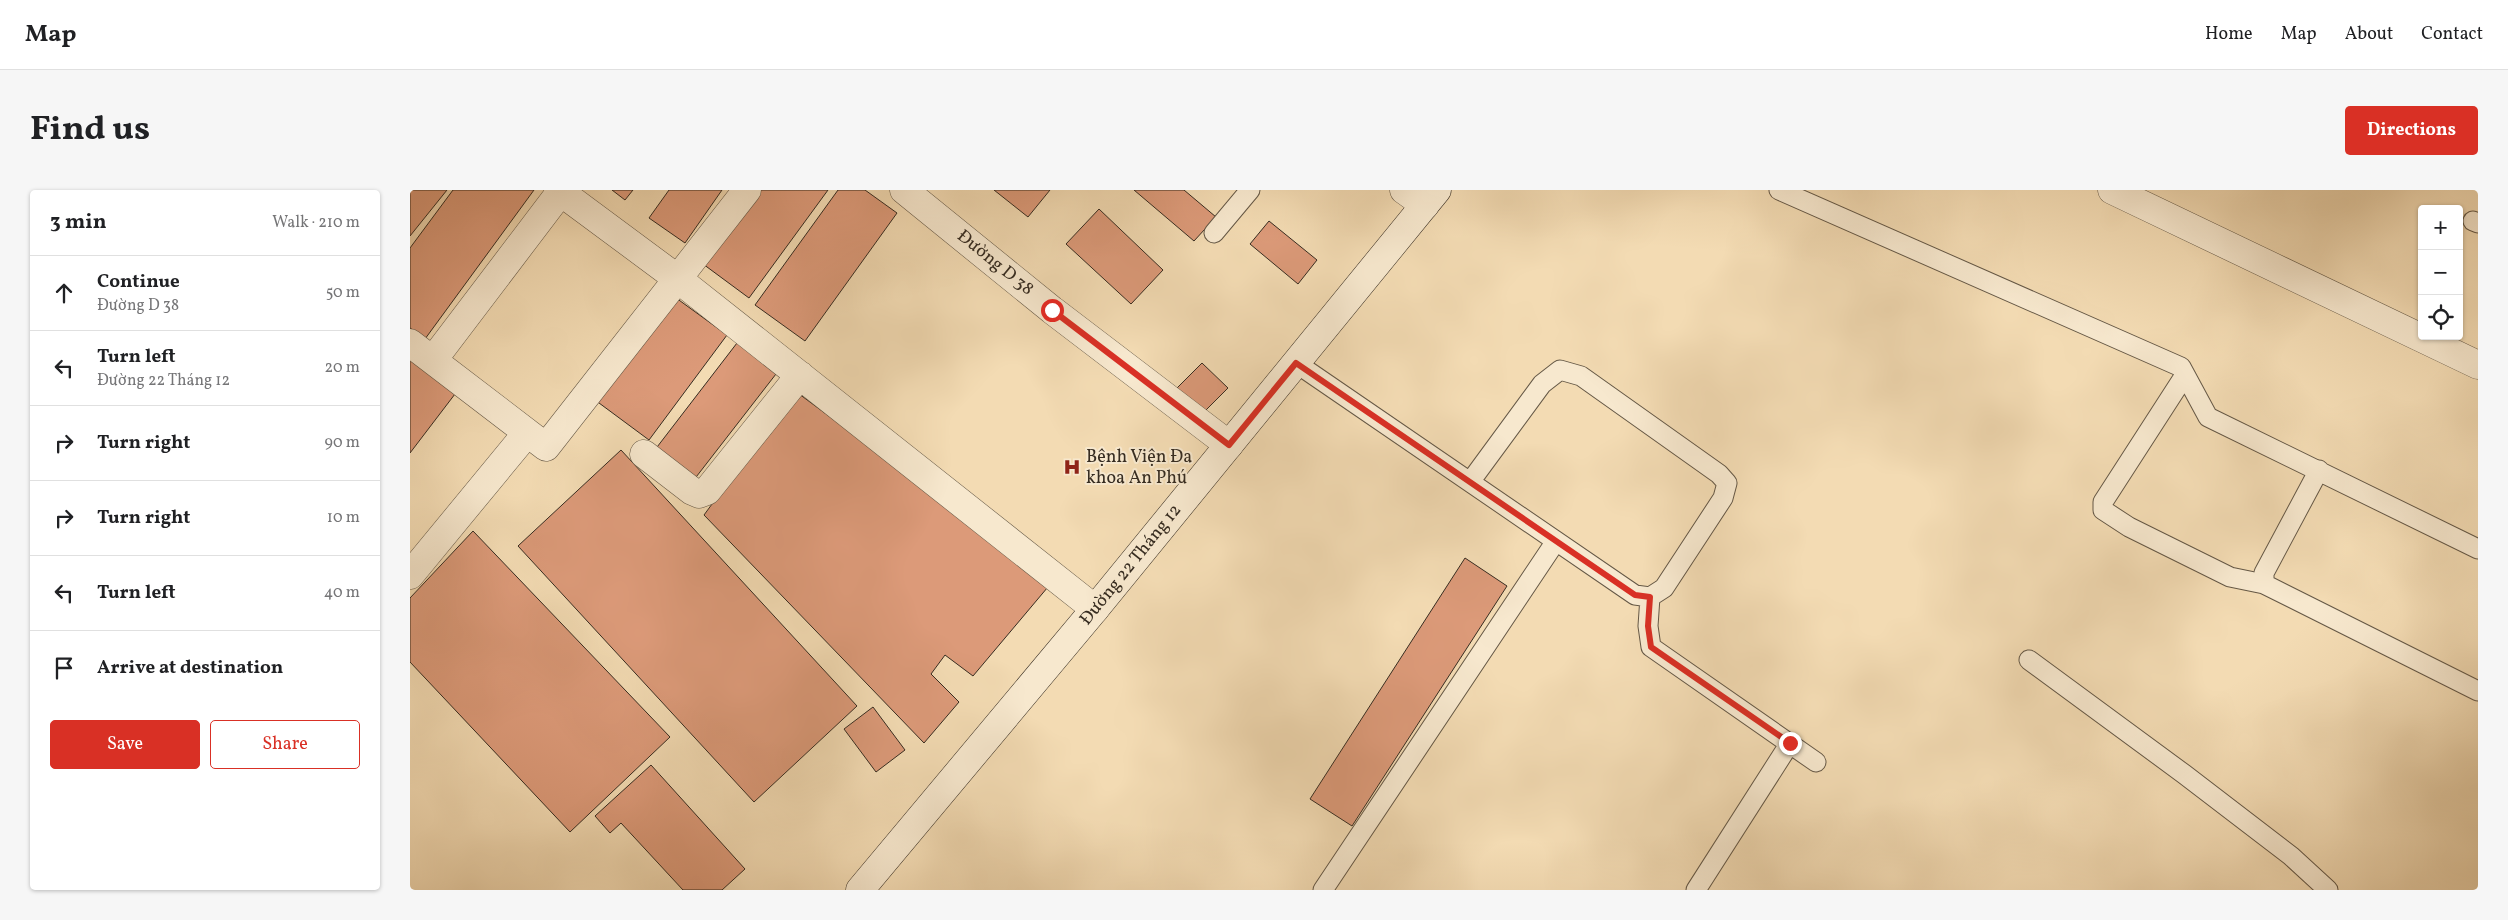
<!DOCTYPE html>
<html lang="en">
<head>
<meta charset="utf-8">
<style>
	:root { --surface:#fff; --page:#f6f6f6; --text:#202124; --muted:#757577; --line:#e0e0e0; --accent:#d93025 }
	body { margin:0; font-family:Vollkorn,serif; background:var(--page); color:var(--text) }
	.controls { position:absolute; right:15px; top:15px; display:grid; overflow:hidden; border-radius:5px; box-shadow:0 1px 4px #0004 }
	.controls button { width:45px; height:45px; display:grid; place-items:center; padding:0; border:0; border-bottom:1px solid var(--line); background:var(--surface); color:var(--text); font:25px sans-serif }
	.stop { position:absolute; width:15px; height:15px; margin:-11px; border:4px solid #d93025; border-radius:50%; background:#fff }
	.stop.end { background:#d93025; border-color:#fff; box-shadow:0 1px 5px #0008 }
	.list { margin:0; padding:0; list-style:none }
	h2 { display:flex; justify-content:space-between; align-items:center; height:65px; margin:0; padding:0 20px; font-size:21px }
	h2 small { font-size:16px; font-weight:400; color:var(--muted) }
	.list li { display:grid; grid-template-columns:32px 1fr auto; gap:15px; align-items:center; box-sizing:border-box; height:75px; padding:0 20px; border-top:1px solid var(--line) }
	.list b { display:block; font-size:19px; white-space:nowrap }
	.list p { margin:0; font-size:16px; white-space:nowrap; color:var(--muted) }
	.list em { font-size:16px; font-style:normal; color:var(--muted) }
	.actions { display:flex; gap:10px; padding:15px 20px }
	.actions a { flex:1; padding:11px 0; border:1px solid var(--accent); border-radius:5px; text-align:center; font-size:18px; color:var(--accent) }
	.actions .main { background:var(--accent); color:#fff }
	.icon { flex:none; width:28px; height:28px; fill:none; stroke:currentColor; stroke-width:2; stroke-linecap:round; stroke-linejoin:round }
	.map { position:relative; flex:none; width:2068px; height:700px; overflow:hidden; border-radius:5px }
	header { display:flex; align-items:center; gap:30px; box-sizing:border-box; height:70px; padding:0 25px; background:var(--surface); border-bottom:1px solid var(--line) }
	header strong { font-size:24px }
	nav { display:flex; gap:28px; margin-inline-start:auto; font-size:18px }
	.intro { display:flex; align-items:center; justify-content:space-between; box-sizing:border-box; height:120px; padding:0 30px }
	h1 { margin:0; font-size:35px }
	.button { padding:12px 22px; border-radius:5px; background:var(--accent); color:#fff; font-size:18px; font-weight:700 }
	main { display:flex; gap:30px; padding:0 30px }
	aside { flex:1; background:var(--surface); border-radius:5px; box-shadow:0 1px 4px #0004 }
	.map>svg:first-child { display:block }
</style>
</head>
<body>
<header>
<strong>Map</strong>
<nav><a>Home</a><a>Map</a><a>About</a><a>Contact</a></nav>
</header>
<div class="intro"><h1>Find us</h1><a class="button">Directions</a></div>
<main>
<aside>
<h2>3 min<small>Walk · 210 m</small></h2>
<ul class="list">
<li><svg class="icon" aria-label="ahead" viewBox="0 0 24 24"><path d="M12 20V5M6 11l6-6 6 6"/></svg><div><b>Continue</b><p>Đường D 38</p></div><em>50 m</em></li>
<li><svg class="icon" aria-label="left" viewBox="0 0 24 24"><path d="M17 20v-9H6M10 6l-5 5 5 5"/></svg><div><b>Turn left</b><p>Đường 22 Tháng 12</p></div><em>20 m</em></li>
<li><svg class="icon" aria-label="right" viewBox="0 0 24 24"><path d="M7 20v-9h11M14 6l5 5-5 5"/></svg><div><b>Turn right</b></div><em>90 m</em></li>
<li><svg class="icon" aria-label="right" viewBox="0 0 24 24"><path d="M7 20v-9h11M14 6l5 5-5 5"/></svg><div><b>Turn right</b></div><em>10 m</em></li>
<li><svg class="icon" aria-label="left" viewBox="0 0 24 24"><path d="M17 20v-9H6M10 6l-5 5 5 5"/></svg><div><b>Turn left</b></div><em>40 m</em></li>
<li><svg class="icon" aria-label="arrive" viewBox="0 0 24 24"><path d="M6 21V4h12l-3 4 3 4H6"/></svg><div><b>Arrive at destination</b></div></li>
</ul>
<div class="actions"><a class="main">Save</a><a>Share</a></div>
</aside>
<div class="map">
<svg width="2068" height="700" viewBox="0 0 2068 700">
	<rect width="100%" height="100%" fill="#f3dbb3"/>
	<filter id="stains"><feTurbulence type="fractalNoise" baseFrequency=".004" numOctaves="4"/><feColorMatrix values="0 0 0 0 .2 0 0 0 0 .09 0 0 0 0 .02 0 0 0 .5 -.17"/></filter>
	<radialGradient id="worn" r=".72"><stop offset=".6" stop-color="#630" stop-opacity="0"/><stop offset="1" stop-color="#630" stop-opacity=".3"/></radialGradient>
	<path fill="#dc9a79" stroke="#362c21" d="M0,0h37l-37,46z
		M43,0h81l-109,149 -15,-11v-80z
		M202,0h21l-8,10z
		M259,0h53l-37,53 -36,-25z
		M348,0h70l-79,108 -46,-34z
		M428,0h27l32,23 -92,128 -50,-36z
		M584,0h56l-22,27z
		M724,0h50l32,27 -22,24z
		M689,19l64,61 -32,34 -65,-60z
		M859,31l48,39 -19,24 -48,-40z
		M262,105l55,40 -78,105 -54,-40z
		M327,153l39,31 -83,107 -39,-30z
		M0,170l45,34 -45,59z
		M792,173l26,25 -28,28 -26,-25z
		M385,201l258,190 -80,95 -28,-21 -14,19 28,28 -35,41 -220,-228z
		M211,260l236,256 -103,96 -236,-256z
		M63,341l197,206 -100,95 -160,-170v-64z
		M1055,368l42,28 -155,240 -42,-27z
		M463,517l32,43 -29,22 -32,-43z
		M241,575l94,104 -23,21h-39l-62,-67 -11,10 -15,-17z"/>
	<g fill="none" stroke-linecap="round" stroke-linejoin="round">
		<g stroke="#655846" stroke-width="21">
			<path id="lane" d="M1369,0l402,177 27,50 270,132
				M2063,31l5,2
				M804,43l36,-43
				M886,173l339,232 15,2 14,-9 59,-90 4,-15 -8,-9 -138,-98 -21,-6 -18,14 -72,98
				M1775,185l-82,127v8l26,17 101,50 34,7
				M1909,280l-55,103v11l214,107
				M1240,407l-2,29 3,21 165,115
				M1619,470l155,114 107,82 37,34
				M913,700l233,-349
				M1286,700l94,-147"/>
		</g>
		<g stroke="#655846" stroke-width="29">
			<path id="street" d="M148,0l120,89 417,330
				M494,0l148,120 177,135
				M994,0l21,15
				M1702,0l366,175
				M0,153l136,104 201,-257
				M23,170l129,-170
				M234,264l48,37 7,3 8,-3 93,-116
				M0,385l117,-142"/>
		</g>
		<g stroke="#362c21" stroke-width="29">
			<path id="secondary" d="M450,700l235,-281 342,-419"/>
		</g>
		<use href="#lane" stroke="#f7e8ce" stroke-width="19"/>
		<use href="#street" stroke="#f7e8ce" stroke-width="28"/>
		<use href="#secondary" stroke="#f7e8ce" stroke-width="28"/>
	</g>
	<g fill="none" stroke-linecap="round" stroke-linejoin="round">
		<path stroke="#d93025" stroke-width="6" d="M642,120l177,135 67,-82 339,232 15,2 -2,29 3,21 139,96"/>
	</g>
	<defs>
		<g id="hospital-bare" transform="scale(1.35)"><path d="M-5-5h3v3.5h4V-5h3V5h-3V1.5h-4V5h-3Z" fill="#8f2418" stroke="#f7e8ce" stroke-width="2.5" paint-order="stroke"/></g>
	</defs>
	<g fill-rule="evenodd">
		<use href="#hospital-bare" x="662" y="277"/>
	</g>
	<g text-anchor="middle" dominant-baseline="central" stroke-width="4" stroke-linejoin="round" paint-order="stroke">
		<g font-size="18" fill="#362c21" stroke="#f7e8ce">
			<text transform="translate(585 73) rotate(39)">Đường D 38</text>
			<text transform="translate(721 375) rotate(-51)">Đường 22 Tháng 12</text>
		</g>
		<g font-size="18" fill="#362c21" stroke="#f7e8ce" text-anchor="start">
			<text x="676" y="267">Bệnh Viện Đa<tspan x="676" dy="21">khoa An Phú</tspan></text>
		</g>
	</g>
	<rect width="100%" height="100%" filter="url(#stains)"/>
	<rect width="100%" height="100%" fill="url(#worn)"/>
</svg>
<div class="controls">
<button>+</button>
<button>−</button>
<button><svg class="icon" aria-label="locate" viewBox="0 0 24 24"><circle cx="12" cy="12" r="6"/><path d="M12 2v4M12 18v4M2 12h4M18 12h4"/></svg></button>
</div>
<div class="stop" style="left:642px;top:120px"></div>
<div class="stop end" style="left:1380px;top:553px"></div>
</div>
</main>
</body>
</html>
